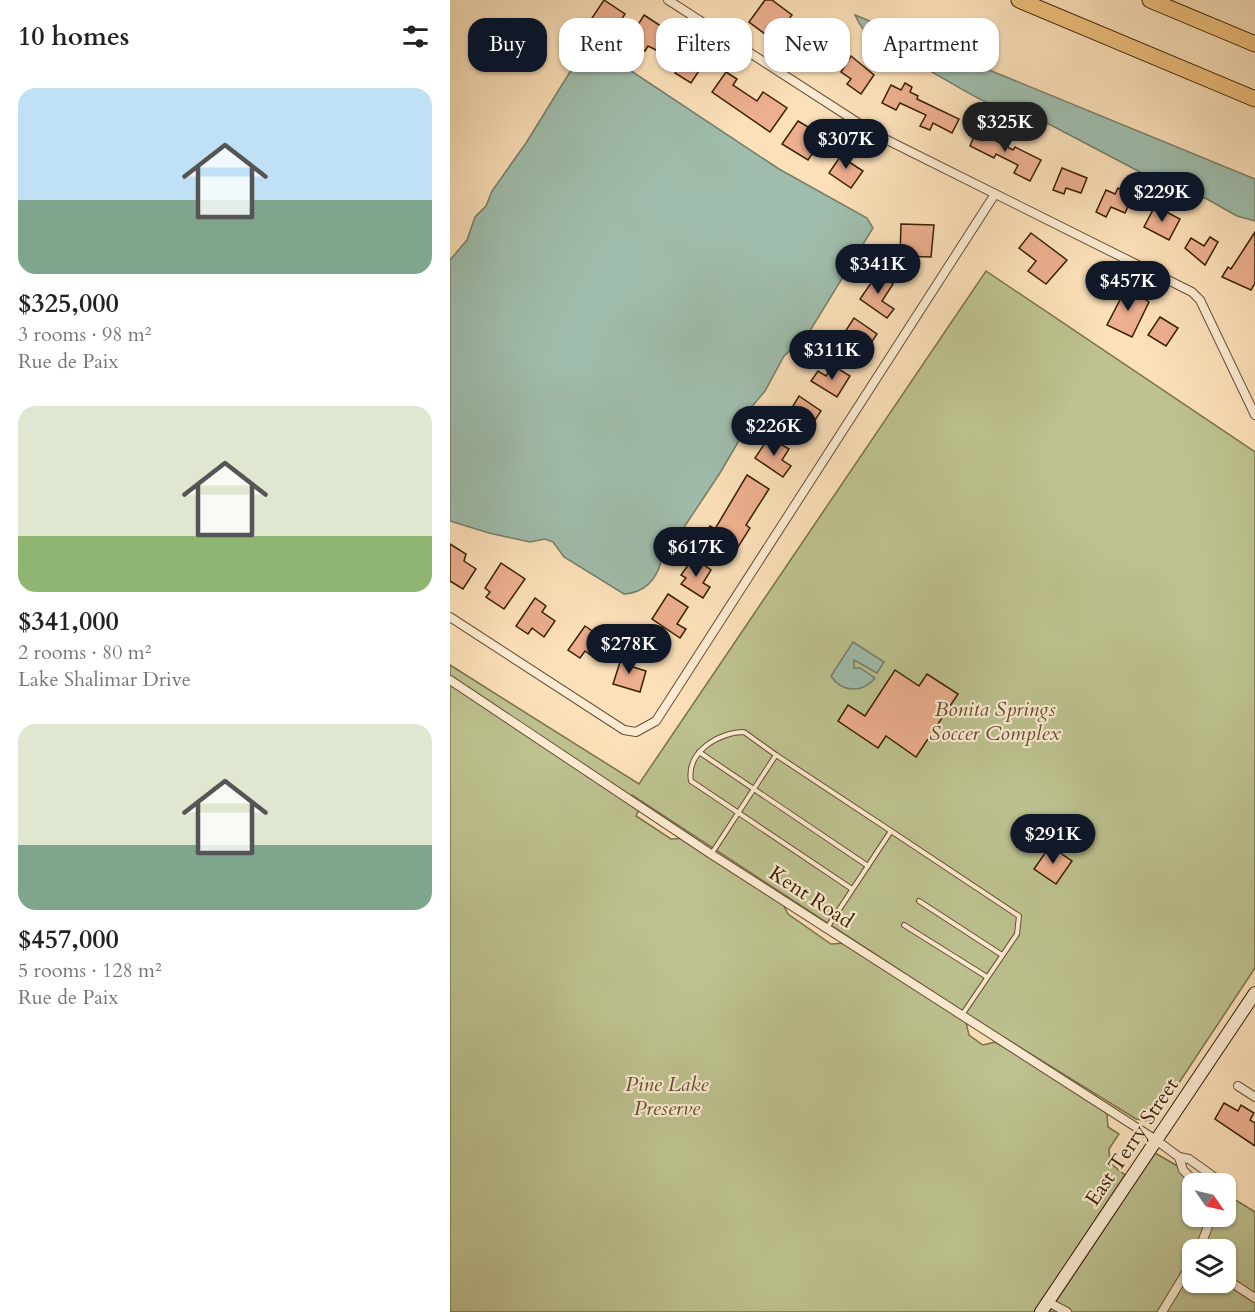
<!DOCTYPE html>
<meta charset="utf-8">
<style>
:root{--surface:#fff;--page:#f2f2f2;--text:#222;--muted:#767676;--accent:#111827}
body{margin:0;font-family:Cardo,serif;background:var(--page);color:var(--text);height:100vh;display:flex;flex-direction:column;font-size:22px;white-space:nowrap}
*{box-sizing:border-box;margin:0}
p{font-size:20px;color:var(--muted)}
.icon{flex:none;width:33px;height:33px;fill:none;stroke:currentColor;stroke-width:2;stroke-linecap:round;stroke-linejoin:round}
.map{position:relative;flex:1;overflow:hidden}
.panel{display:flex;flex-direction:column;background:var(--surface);width:450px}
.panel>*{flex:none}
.top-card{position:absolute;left:18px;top:18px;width:570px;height:54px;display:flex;gap:12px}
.needle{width:39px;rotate:124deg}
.controls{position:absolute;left:732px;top:1173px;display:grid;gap:12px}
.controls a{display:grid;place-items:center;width:54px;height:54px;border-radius:12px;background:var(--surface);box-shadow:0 2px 4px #0004;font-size:30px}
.price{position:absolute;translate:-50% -51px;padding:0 14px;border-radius:21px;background:var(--accent);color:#fff;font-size:20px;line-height:39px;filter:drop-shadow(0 2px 3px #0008)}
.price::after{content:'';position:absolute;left:50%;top:36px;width:18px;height:14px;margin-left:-9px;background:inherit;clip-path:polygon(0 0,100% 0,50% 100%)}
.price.on{background:#222;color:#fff}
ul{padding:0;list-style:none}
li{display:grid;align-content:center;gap:12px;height:318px;padding:0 18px}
li span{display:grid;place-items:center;height:186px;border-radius:18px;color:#555}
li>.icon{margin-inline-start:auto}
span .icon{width:108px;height:108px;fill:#fffc;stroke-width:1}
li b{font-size:26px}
h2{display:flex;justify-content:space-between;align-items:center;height:72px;padding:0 18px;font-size:26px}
.tag{padding:0 21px;border-radius:18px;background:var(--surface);box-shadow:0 2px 4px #0004;font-size:21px;line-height:54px}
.tag.on{background:var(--accent);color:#fff}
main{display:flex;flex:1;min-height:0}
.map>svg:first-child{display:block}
.green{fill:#bdc290;stroke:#7b704a;stroke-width:1.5;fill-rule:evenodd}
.water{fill:#9fbdac;stroke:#767e69;stroke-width:1.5}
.building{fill:#edaf8f;stroke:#391f04;stroke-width:1.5}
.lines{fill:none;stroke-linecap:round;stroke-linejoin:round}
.lane-casing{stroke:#6a4f31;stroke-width:6}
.street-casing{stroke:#6a4f31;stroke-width:10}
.secondary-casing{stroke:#391f04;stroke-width:14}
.highway-casing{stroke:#391f04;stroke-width:17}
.lane{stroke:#fcebd2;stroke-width:4}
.street{stroke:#fcebd2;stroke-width:8}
.secondary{stroke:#fcebd2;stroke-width:12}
.highway{stroke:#eec07c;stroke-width:15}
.labels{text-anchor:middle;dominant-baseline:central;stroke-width:4.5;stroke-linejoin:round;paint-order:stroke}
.park-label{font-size:21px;font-style:italic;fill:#61502e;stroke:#fcebd2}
.street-label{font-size:21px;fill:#391f04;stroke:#fcebd2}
</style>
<main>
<section class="panel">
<h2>10 homes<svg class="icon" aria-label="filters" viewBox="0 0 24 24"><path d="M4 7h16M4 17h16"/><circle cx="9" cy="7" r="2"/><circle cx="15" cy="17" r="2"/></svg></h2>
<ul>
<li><span style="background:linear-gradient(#bfe0f5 60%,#7fa58c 0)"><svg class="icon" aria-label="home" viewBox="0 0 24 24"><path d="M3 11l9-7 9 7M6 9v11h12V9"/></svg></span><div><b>$325,000</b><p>3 rooms · 98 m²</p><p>Rue de Paix</p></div></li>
<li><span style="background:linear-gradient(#dfe7d0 70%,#8fb573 0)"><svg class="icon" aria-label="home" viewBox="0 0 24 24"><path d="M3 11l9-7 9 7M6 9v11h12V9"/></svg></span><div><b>$341,000</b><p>2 rooms · 80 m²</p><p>Lake Shalimar Drive</p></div></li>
<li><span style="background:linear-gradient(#dfe7d0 65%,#7fa58c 0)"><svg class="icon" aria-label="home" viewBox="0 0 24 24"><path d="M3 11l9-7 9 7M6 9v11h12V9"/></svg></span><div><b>$457,000</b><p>5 rooms · 128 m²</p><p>Rue de Paix</p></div></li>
</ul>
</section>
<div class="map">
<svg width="805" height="1312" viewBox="0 0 805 1312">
<rect width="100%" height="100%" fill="#fbe0b9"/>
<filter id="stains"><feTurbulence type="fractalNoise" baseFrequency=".00333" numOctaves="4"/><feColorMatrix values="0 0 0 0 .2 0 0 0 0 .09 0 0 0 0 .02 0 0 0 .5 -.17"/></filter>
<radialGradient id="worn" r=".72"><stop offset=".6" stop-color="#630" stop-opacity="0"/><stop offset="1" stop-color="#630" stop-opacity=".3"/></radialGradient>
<g class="green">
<polygon points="536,271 805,452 805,968 703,1122 686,1119 529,1022 182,795 180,798 191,806 186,816 221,839 240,838 329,896 338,914 381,944 396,943 515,1018 519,1035 533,1045 545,1042 631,1091 657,1114 658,1127 669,1134 659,1149 660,1163 675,1175 584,1312 0,1312 0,665 189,784"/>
<path d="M705 1153 757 1183 742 1184V1216H776V1194L805 1212V1312H599ZM742 1250H776V1282H742Z"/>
</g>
<g class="water">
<path d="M405 15 805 179V221L787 216 757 199 690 172 578 113C533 110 503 80 464 63 450 58 444 59 431 48 419 38 411 29 405 15Z"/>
<path d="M142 45 329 169 417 218 423 228 358 334 334 356 315 391 295 415 294 432 270 473 211 562C206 580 194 593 174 594L114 557 103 542 95 539 80 542 39 533 0 521V260L17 240 25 217 36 206 42 191 76 143 136 46Z"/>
<path d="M403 642 434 662 427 673 404 660V668H410L425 678C413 693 392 693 381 676Z"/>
</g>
<g class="building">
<polygon points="154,0 175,14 163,32 142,18"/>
<polygon points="315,0 322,0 342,15 323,40 299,22"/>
<polygon points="194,15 258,57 241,83 225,73 230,65 208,51 198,46 195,51 178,41"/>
<polygon points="363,23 386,40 372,58 360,49 353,59 342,51"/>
<polygon points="401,56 424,75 411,94 397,84 401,79 391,72"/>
<polygon points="276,72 287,79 283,85 307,101 313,92 337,108 320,132 262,92"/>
<polygon points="455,83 462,87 460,92 468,96 467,99 509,119 502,133 483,123 480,130 470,126 476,115 450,103 446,110 432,103 441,85 451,90"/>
<polygon points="348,121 363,130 366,125 377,132 358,160 332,144"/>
<polygon points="529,125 545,133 542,139 563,150 565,147 591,160 580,181 564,173 568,165 546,154 544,158 520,146"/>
<polygon points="394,151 403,157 399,162 413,171 401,188 379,173"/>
<polygon points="612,168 637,178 631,193 616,188 614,194 603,190"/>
<polygon points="668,188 683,195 675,213 661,207 656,217 646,212 656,190 665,194"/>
<polygon points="705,206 730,219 719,240 694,227"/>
<polygon points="451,224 484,225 481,257 450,256"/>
<polygon points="805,232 805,283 801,290 772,277 778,267 781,269"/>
<polygon points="581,233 617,260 596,284 578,271 586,261 569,248"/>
<polygon points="760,237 768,242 755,265 735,248 741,238 754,246"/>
<polygon points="428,273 443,284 432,301 444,309 437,318 410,299"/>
<polygon points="674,284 699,302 682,337 657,325 672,296 669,294"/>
<polygon points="710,317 728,328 716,346 698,335"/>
<polygon points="404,318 427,334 412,357 389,341"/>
<polygon points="382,365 400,376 387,397 361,381 368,371 376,376"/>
<polygon points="349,396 371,411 355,435 340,424 349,410 343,406"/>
<polygon points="319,437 339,449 332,460 341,466 333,477 305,458"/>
<polygon points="297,475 319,489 296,525 300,528 283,555 254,536 260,526 265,529"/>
<polygon points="0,544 16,554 14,561 26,569 13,589 0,581"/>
<polygon points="247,560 261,570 253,583 260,587 253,598 231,584 236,578 231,575 239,564 243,566"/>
<polygon points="51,563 75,579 54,609 36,597 40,592 35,588"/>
<polygon points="218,594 238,607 227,624 236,629 230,638 202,619"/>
<polygon points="85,598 96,606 92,612 105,621 94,637 82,628 78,634 66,626"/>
<polygon points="135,626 161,644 149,661 135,651 130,658 118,650"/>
<polygon points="172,656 185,660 183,667 196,671 190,692 163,684"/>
<polygon points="445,670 469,686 477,674 508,694 466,757 436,736 428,748 388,721 398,705 415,716"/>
<polygon points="600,846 622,861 606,884 584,869"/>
<polygon points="774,1103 788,1111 791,1105 804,1113 800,1120 805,1123 805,1146 765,1119"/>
</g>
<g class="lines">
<defs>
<g id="lane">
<polyline points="249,752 418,866"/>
<path d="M326 755 294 732C269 732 236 752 241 781L402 889"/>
<polyline points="441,831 569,916 567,934 512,1015"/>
<polyline points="262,853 326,755 441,831 377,928"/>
<polyline points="469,901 552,955"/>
<polyline points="454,925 537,977"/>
</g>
<g id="street">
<polyline points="218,0 427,135 742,292 750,300 805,415"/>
<polyline points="0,617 174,730 186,732 206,721 545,194"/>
<polyline points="0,680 261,854 706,1140 729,1157 733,1170 747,1184"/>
<polyline points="788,1086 805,1097"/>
<polyline points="729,1157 739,1159 774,1184"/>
<polyline points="749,1250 762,1216"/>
<polyline points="776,1279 805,1298"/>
<polyline points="598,1302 617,1312"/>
<polyline points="712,1312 742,1263"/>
</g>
<polyline id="secondary" points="591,1312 805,993"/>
<g id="highway">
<polyline points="569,0 805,99"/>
<polyline points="700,0 805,44"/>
</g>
</defs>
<use href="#lane" class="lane-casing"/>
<use href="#street" class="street-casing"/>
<use href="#secondary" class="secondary-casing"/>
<use href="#highway" class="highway-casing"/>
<use href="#lane" class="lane"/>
<use href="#street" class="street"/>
<use href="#secondary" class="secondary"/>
<use href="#highway" class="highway"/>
</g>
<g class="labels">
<g class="park-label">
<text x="545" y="709">Bonita Springs<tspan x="545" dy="24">Soccer Complex</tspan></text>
<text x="217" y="1084">Pine Lake<tspan x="217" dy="24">Preserve</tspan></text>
</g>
<g class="street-label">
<text transform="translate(361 897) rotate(33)">Kent Road</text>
<text transform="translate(682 1142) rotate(-56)">East Terry Street</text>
</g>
</g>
<rect width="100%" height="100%" filter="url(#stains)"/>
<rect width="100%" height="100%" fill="url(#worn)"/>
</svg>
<div class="controls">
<a><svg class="needle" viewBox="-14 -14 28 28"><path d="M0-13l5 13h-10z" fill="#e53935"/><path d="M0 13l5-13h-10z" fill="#767676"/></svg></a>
<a><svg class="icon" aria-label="layers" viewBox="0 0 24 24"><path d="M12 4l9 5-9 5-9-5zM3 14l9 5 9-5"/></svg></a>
</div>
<b class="price on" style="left:555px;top:153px">$325K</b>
<b class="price" style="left:396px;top:170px">$307K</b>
<b class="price" style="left:712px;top:223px">$229K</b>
<b class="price" style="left:428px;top:295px">$341K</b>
<b class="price" style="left:678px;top:312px">$457K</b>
<b class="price" style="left:382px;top:381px">$311K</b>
<b class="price" style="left:324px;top:457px">$226K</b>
<b class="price" style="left:246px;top:578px">$617K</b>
<b class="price" style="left:179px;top:675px">$278K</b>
<b class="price" style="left:603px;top:865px">$291K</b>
<div class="top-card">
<a class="tag on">Buy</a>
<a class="tag">Rent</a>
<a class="tag">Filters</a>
<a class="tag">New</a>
<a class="tag">Apartment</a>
</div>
</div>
</main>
